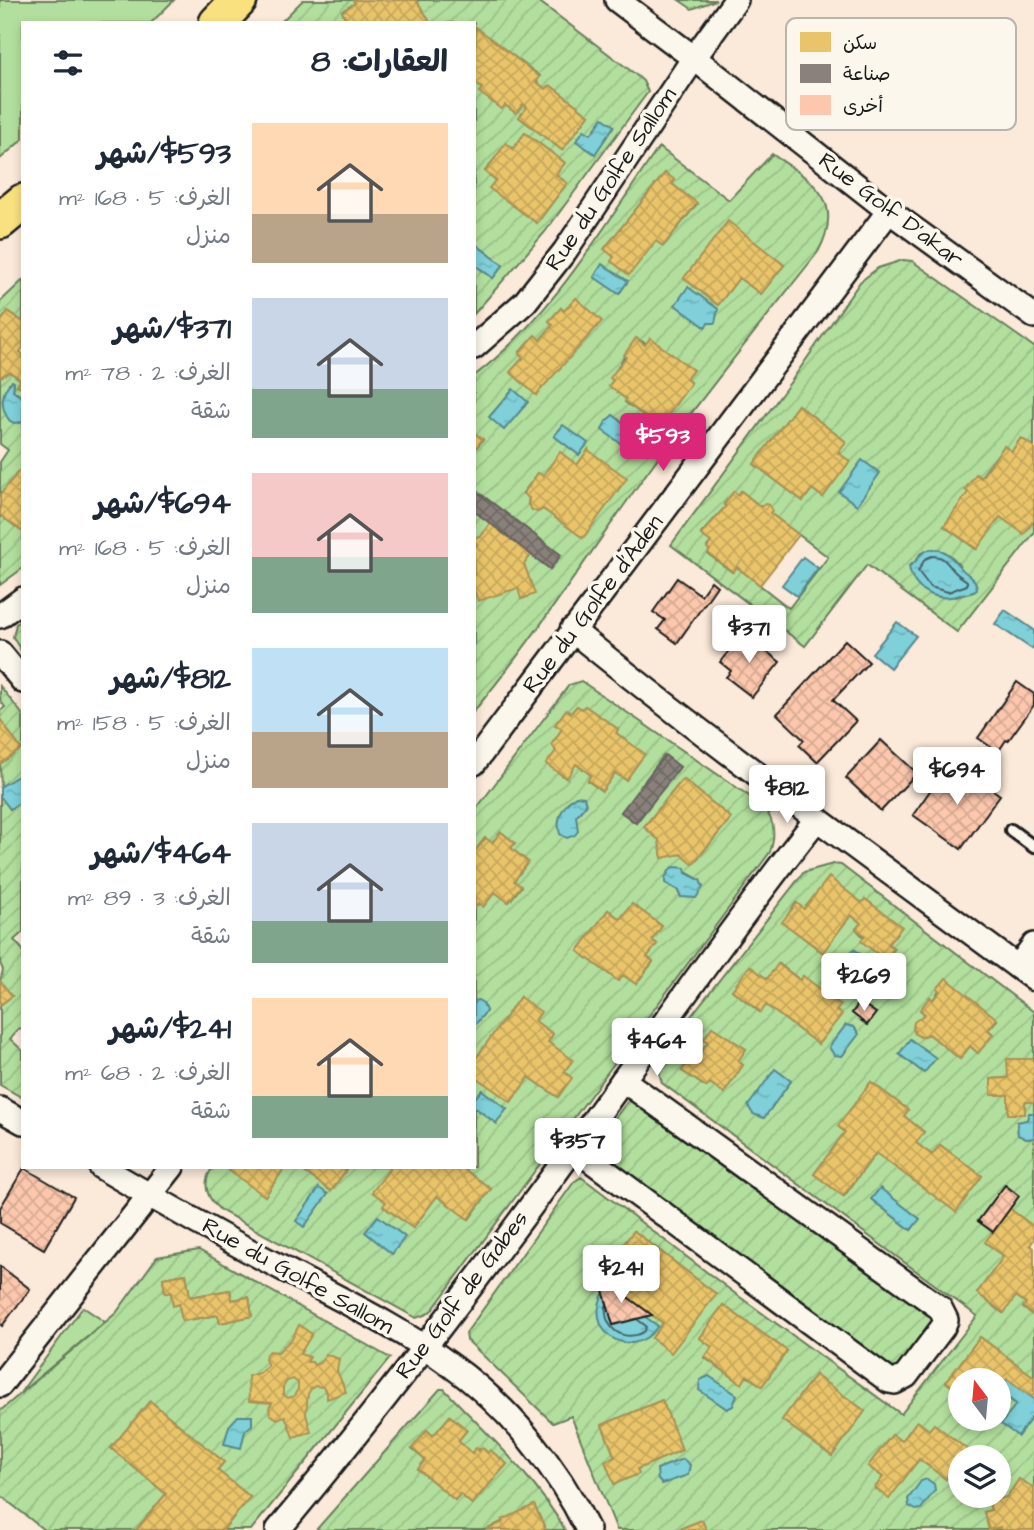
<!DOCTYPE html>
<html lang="ar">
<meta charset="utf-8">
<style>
:root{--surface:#fff;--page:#f6f6f7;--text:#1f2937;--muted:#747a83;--accent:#db2777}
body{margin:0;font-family:"Architects Daughter","Playpen Sans Arabic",sans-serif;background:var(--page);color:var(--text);direction:rtl;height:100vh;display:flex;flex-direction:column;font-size:26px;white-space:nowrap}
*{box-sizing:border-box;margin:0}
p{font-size:23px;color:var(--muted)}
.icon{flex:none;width:38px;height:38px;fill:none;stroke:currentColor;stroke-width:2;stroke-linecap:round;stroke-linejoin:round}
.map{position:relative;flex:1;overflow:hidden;direction:ltr}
.drawer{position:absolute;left:21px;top:21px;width:455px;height:1148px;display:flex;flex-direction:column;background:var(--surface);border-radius:0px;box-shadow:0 4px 10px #0003;direction:rtl}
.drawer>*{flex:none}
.needle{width:46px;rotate:344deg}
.fabs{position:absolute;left:948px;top:1368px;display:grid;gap:14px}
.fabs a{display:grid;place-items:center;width:63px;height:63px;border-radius:50%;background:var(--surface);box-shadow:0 4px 10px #0003;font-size:35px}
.price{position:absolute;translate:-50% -60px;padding:0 16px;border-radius:7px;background:#fff;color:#222;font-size:23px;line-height:46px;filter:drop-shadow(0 2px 4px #0008)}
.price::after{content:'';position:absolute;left:50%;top:42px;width:21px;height:16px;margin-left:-10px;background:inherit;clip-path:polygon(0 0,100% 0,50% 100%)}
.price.on{background:var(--accent);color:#fff}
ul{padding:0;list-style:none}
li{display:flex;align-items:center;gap:21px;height:175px;padding:0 28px}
li span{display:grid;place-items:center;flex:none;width:196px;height:140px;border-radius:0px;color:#555}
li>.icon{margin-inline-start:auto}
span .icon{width:84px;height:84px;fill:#fffc;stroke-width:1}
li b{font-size:30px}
h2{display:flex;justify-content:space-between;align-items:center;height:84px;padding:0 28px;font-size:30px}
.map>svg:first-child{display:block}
.green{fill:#b2df9d;stroke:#677e5c;stroke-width:2}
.garden{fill:url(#garden-furrows);stroke:#677e5c;stroke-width:2;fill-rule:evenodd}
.water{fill:url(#water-ripples);stroke:#57888d;stroke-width:2}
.homes{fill:url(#homes-cross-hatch);stroke:#ac9253;stroke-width:2;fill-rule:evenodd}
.industry{fill:url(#industry-cross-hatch);stroke:#69635f;stroke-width:2}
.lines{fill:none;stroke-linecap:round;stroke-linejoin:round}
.shore{stroke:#446468;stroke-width:2}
.building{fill:url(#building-cross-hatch);stroke:#1c1c1c;stroke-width:2}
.service-casing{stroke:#1c1c1c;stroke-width:16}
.minor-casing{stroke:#1c1c1c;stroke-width:28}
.primary-casing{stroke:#1c1c1c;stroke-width:40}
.service{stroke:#fbf7ec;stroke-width:10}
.minor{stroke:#fbf7ec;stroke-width:23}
.primary{stroke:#fae180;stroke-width:35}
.labels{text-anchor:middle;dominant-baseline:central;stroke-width:7;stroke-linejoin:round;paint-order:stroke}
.street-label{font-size:23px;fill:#1c1c1c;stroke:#fbf7ec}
.key{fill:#fbf7ec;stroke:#b8b5ae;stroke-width:2}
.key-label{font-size:19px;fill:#1c1c1c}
</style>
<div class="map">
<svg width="1034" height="1530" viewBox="0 0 1034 1530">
<defs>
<pattern id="garden-furrows" width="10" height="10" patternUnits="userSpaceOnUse" patternTransform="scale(1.75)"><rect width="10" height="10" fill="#b2df9d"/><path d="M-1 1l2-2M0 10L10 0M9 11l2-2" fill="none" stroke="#98bf87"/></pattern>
<pattern id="water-ripples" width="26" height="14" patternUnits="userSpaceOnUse" patternTransform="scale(1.75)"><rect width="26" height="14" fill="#7fd0d9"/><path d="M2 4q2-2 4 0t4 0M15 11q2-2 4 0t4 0" fill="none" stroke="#6db2ba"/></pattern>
<pattern id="homes-cross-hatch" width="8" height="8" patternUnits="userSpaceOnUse" patternTransform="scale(1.75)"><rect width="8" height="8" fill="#e9c46a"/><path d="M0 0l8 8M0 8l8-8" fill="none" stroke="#c7a85b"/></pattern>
<pattern id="industry-cross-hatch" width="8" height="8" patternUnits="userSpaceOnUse" patternTransform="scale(1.75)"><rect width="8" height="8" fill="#8a817c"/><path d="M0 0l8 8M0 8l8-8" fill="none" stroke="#706965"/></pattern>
<pattern id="building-cross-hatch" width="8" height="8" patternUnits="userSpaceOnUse" patternTransform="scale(1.75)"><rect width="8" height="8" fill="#fcc7ac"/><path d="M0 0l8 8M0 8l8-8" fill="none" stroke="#d7aa93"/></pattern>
</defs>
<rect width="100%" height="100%" fill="#fbe9d9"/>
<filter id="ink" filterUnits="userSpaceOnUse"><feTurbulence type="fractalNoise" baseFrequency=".0143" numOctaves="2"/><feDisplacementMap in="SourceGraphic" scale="14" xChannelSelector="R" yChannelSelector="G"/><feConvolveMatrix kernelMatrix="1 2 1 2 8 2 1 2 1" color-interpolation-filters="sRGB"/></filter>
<g filter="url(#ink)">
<g class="green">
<polygon points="0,0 174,0 151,23 23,23 23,139 0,159"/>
<polygon points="679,0 716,0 692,9"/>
<polygon points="83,1307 105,1322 20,1393"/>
</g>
<g class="garden">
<polygon points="303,0 353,0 355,3 342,11 345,17 340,21 341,23 280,23"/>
<path d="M416 0H537L635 74 643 81 648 92 545 232 474 314V264L493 278 503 265 474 243V82L482 88 480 92 501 109 505 105 516 113 523 104 527 107 519 117 562 150 589 115 550 85 546 89 536 82 540 76 476 28 474 29V23H426L428 19ZM525 133 564 162 556 175 567 183 537 223 490 188 496 180 485 171 506 144 513 149Z"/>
<path d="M659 147 729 200 772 154C810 180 847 198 818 252 761 324 703 395 649 470 591 551 537 635 474 711V589L518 588 522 599 534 594 524 564 531 555 550 569 561 555 474 489V450L483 440 474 433V376C553 316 604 226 659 147ZM665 173 674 180 672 184 697 204 663 246 656 241 612 261 614 257 605 248ZM728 222 784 265 761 294 739 278 718 305 684 278ZM561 308 564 311 536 395 511 372 523 358 519 353 534 336 540 340 553 325 549 321ZM636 338 693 370 686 379 691 383 659 426 625 402 626 399 609 386 613 380 611 378ZM613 415 641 436 630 449 603 429ZM588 450 583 537 543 509 538 512 532 510 528 504 529 498 523 493 538 473 543 476 560 453 577 465Z"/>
<path d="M903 260 912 261 1034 347V447L1021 438 1012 451 1004 446 944 526 976 549 1000 517 1034 520V533L957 632 867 565 805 646 671 545 792 380 860 282 878 268ZM798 405 846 442 838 453 849 461 823 497 812 489 803 501 754 464ZM741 491 761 507 764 504 769 505 772 510 770 513 828 557 789 608 737 567 732 572 708 554 710 550 707 547 711 542 701 534 726 506 724 504 734 492 738 495ZM931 549C955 548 964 574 974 592L956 597 910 565 916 561 920 554Z"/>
<polygon points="23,280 23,322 8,311 0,323 0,302"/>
<polygon points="10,372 21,380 17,385 23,388 23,398 13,390 14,383 9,383 19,423 23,422 23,466 0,495 0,462 8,450 0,444 0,377"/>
<polygon points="474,511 490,523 482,535 475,538 477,545 474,546"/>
<polygon points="0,515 23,532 23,568 0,585"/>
<polygon points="23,620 23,654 13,637 16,624"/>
<path d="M581 681 758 802C774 816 777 832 770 852L433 1309 427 1314 416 1318 220 1210C206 1197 201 1183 213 1167H230L265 1196 285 1167H298L331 1191 348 1167H391L373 1192 386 1202 384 1207 413 1228 437 1196 469 1219 491 1189 461 1167H474V1107L496 1123 482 1090 474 1099V1076L529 1077 558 1097 571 1078 564 1072 572 1060 548 1042 553 1034 535 1021 520 997 474 1061V1026L486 1011 474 1001V908L479 903 483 907 495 892 509 902 521 887 514 881 528 862 511 848 515 843 501 832 492 843 485 838 474 852V812L569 685ZM577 706 582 709 585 706 618 729 616 733 644 754 626 780 615 773 602 791 588 781 591 775 576 764 566 778 547 764 556 751 552 744 562 729 556 724 566 710 571 713ZM664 755 680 767 636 823 621 812ZM683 779 731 818 693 864 681 854 662 857 659 840 644 827ZM576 796 586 805 576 816 577 827 567 803ZM686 872 700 880 681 897 678 892ZM632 904 662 926 652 940 657 944 647 957 653 962 636 984 623 975 618 981 578 951 608 910 620 919Z"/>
<polygon points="0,686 23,715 23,773 1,788 0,764 21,749 0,719 0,711 5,707 0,700"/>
<polygon points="0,795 10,809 23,800 23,932 14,940 23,950 23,1031 19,1028 10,1039 23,1051 23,1098 0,1085 0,1005 12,996 0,981 3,970 0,963"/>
<path d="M833 864 841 865 1034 1012V1059H1008V1078L991 1079V1095H1008V1114H1025V1102H1034V1113L1029 1114 1027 1120 1017 1122V1131L1026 1139 1034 1138V1227L1010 1209 1019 1196 1005 1185 978 1221 993 1232 986 1243 1004 1256 977 1293 1003 1313 1016 1296 1026 1303 1023 1308 1034 1316V1377L980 1337 946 1382 961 1393V1419H999V1410L1008 1398 1016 1404 1018 1436 1034 1414V1488L1019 1479 1007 1497 989 1502 991 1510 984 1512 989 1529 1000 1527 1001 1530H706L702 1520 677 1530H617L571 1416 553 1423 467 1340 466 1333 574 1182 581 1177 588 1182 733 1292 901 1414 977 1316 662 1083C657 1070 660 1060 666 1048L804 872ZM829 878 862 903 865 899 901 927 888 944 894 949 885 959 856 929 861 923 851 915 822 952 783 922 796 903 804 909ZM779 964 800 980 803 976 841 1015 818 1044 766 1005 760 1012 732 990 750 967 767 979ZM946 979 997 1020 988 1030 993 1034 978 1053 970 1046 960 1059 929 1034 921 1037C906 1029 916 1021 925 1014L920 1010 930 997 933 1000ZM860 1002 875 1013 868 1024 852 1013ZM846 1025 855 1028 858 1034 842 1056 834 1054 832 1048ZM712 1027 746 1049 738 1061 743 1065 724 1093 710 1083 706 1087 682 1071 694 1053 699 1055 708 1042 704 1039ZM791 1081 764 1117 752 1109ZM871 1082 908 1110 904 1116 924 1132 916 1143 932 1155 940 1145 982 1176 956 1211 876 1153 844 1196 814 1174 845 1132 838 1126ZM871 1199 919 1219 911 1230ZM634 1231 716 1294 671 1352 652 1338 663 1323 599 1276ZM723 1305 787 1351 762 1386 747 1376 741 1383 705 1358 712 1347 700 1338ZM815 1375 865 1411 832 1456 782 1420ZM662 1400 682 1450 637 1469 638 1474 615 1484 605 1461 615 1457 602 1425ZM917 1421 929 1430 968 1450 962 1458H999V1496H961V1460L946 1479 919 1459 889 1498 875 1488 883 1477 868 1466 892 1435 902 1441Z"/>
<polygon points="637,1100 932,1318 933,1324 900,1370 891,1372 597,1152 594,1145 628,1101"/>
<path d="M199 1250 390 1358 251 1530H223L250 1497 217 1470 224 1462 150 1401 111 1448 166 1494 136 1530H44L0 1495V1411L116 1313 157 1257ZM186 1274 190 1297 230 1290 232 1300 249 1297 252 1316 220 1323 218 1315 182 1321 179 1304 173 1305 171 1292 165 1293 163 1278Z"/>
<path d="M440 1389H444C487 1434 534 1476 565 1530H546L534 1505 486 1530H316ZM450 1416 467 1430 458 1441 472 1453 482 1448 488 1453 491 1451 507 1464 472 1504 460 1494 455 1500 418 1469 425 1460 412 1449 427 1430 433 1436Z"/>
</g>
<g class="water">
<polygon points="603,118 614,126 595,154 576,141 584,130 591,134"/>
<polygon points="474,243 503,265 493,278 474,264"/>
<polygon points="602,264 628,281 619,294 594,277"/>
<polygon points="688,287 718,309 715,323 708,323 705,327 675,305"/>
<path d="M12 381 14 382 13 391 23 398V422L14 423 10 421C0 409 0 392 12 381Z"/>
<polygon points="513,389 528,402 504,430 489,417"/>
<polygon points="613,415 641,436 638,446 633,446 630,450 602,430 606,421"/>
<polygon points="563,425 588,443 579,455 554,436"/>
<polygon points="862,460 880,473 857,505 839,492"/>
<path d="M931 549C947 549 950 557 960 567 967 576 977 577 977 590 971 594 967 593 961 595 938 602 913 593 909 566 919 562 917 553 931 549Z"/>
<polygon points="803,557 818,568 797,596 782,585"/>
<polygon points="1005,610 1034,630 1034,645 1032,649 995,624"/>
<polygon points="897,622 916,636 890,668 872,653"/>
<polygon points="23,773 23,800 10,809 0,796 0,787"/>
<path d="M576 796 584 797 586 805 576 816 578 831 575 835 567 838 560 834C555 819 563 805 576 796Z"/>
<polygon points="675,867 685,868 686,873 700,880 703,887 696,898 681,897 679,891 665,883 665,878 671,868"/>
<polygon points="854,949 872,963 853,988 835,975"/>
<polygon points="478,1000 483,1003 486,1011 474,1026 474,1001"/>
<polygon points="846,1025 854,1027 859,1034 842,1056 834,1055 829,1047"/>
<polygon points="910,1039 936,1058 924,1073 899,1054"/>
<polygon points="775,1069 791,1081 764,1118 753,1114 748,1106"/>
<polygon points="482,1090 507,1109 496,1123 474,1107 474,1099"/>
<polygon points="1029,1113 1034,1113 1034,1138 1026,1139 1018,1135 1017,1122 1027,1120"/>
<polygon points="319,1188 328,1194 304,1227 296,1221"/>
<polygon points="880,1188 920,1219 911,1230 871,1199"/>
<polygon points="378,1216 405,1237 392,1254 365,1232"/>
<path d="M606 1289 658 1326C631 1365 579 1330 606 1289Z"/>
<polygon points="709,1376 737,1395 733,1406 727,1409 699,1390 700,1380"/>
<polygon points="1007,1379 1034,1399 1034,1414 1018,1436 1001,1424 1016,1404 999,1391"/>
<polygon points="238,1416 252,1416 252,1425 245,1431 241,1448 224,1444 229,1426"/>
<polygon points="683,1459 690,1465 688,1475 662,1484 658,1480 657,1469"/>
<polygon points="927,1479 934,1484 935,1490 921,1509 916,1510 909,1506 908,1499 921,1481"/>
</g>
<g class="homes">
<polygon points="353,0 416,0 429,20 426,23 341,23 340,21 345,17 342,12 355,3"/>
<polygon points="476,27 540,77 536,82 546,89 550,85 589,115 562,150 519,117 527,107 523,104 516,113 505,105 502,109 479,92 482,88 474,82"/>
<polygon points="525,133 565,163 556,175 567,183 537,223 489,188 496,180 485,172 506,143 513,149"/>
<polygon points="665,173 675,180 672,184 697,203 663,246 656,241 629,275 611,261 614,257 604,249"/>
<polygon points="728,221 784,265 761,294 739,278 718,305 684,278"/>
<polygon points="576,298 602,321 536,395 510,372 523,358 519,354 535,335 540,340 553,325 549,321 561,308 564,311"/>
<polygon points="8,311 23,322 23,348 20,352 23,354 23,388 17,385 21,380 10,372 0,377 0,323"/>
<polygon points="636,338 645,345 650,338 693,370 686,379 691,383 659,427 625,401 626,399 609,386 613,380 610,378 626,357 624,355"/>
<polygon points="798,405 846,442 838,453 850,461 823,497 812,489 803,501 754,464"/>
<polygon points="474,433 483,439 474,450"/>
<polygon points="1021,438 1034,447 1034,520 1024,534 1000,517 977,549 944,526 968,492 965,490 976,474 981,478 1004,446 1012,451"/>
<polygon points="588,450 627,478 583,538 543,509 538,512 532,510 528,503 529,498 523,494 538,473 543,476 560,452 577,465"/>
<polygon points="23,466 23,532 0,515 0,495"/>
<polygon points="734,491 738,495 741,491 761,507 764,504 769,505 772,510 770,513 799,535 760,585 737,567 733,572 708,553 710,550 707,548 711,542 701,535 726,506 724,505"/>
<polygon points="490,523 531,555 524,564 535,594 521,599 518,588 478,601 474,589 474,546 477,545 474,538 482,535"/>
<polygon points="577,706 582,709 585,706 618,729 616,733 645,754 626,780 615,773 602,791 588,780 591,775 576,764 567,778 546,764 556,751 552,744 562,729 555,725 566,710 571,713"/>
<polygon points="0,719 21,749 0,764"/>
<polygon points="683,779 731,818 693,864 681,854 662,858 659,840 644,827"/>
<polygon points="501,832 515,843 511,848 528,862 514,881 521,886 508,902 495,892 483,907 479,903 475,908 474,852 486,838 492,843"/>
<polygon points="829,877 862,903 865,899 902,927 888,944 894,948 885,960 861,941 865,936 856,929 861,923 851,915 823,952 782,922 797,903 804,909"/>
<polygon points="632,904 662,926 652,940 657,944 647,957 653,961 636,984 623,975 618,981 578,951 608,910 620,919"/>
<polygon points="778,964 800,980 803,976 841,1005 836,1011 842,1014 818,1044 766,1005 761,1012 732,990 750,966 767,979"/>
<polygon points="946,978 997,1019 988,1030 993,1034 978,1053 970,1046 960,1059 929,1034 921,1037 915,1034 913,1028 914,1022 925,1014 920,1010 930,997 933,1000 940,991 937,989"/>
<polygon points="0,981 12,996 0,1005"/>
<polygon points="520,997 541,1012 535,1021 553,1034 548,1042 573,1060 564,1072 572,1078 558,1097 529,1077 511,1102 474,1076 474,1061"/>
<polygon points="712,1027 746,1049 738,1061 743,1065 724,1093 710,1083 707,1087 682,1071 694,1052 699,1055 708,1042 704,1039"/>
<polygon points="1007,1059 1034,1059 1034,1102 1025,1102 1025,1114 1008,1114 1008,1095 991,1095 991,1079 1008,1078"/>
<polygon points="871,1082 908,1110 904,1116 924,1132 916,1143 932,1155 940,1145 982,1176 956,1212 876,1153 843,1196 814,1174 845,1132 838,1126"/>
<polygon points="230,1167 285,1167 265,1196 228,1170"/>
<polygon points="298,1167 348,1167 331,1191"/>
<polygon points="391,1167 461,1167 491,1189 468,1219 437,1196 413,1228 383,1206 386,1202 372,1192"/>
<polygon points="1010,1209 1034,1227 1034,1240 1030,1245 1034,1248 1034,1316 1023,1307 1026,1303 1016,1296 1004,1313 977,1293 1004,1256 985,1242"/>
<polygon points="634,1231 716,1294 671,1353 652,1338 663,1323 599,1276"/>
<polygon points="186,1274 190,1297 230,1290 232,1300 249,1297 252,1316 220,1323 218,1315 182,1321 179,1304 173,1306 171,1292 165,1293 163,1278"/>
<polygon points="723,1305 787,1351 762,1386 747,1375 742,1384 705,1357 712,1347 700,1338"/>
<path d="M299 1325 312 1334 300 1354 310 1357 307 1362H312L314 1365 320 1363 326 1354 339 1359 337 1371 346 1392 327 1399V1393L323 1387 315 1386 311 1389 308 1394 306 1414 311 1432 293 1437 285 1416 277 1419 270 1414 269 1408 272 1403 249 1401 248 1376 259 1373 268 1366 265 1359 266 1354 270 1351 278 1352 292 1339ZM293 1379 298 1383V1389L294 1396 288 1398 283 1394V1387L287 1381Z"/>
<polygon points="980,1337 1034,1377 1034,1394 1032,1397 1007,1379 999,1390 999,1381 961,1381 961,1393 946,1382"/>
<polygon points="815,1375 865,1411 832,1456 782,1420"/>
<polygon points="999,1391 1008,1398 999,1410"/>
<polygon points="662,1400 682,1450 637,1469 639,1474 614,1484 605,1461 615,1457 602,1425"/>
<polygon points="150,1401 224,1462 217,1470 250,1497 223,1530 136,1530 166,1494 111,1448"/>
<polygon points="450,1416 467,1430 458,1441 472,1453 476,1448 479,1451 482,1447 488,1453 490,1450 507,1464 472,1504 460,1494 455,1500 418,1469 425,1460 412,1448 427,1430 433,1436"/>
<polygon points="917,1421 929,1430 934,1424 968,1450 946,1479 919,1459 889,1499 875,1488 883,1477 868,1466 892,1435 902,1441"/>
<polygon points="1019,1479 1034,1488 1034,1530 1001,1530 1000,1527 989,1530 984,1512 991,1510 989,1502 1007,1497"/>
<polygon points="534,1505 546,1530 486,1530 503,1522 502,1520"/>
<polygon points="702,1520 706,1530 677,1530"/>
</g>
<g class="industry">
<polygon points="474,489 561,555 550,569 474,511"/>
<polygon points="665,755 680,767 636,823 621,812"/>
</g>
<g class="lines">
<g class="shore">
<path d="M932 556C946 556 947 565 956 573 959 576 963 578 967 581V585L948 592 930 587 918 571 925 559Z"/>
<path d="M606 1306C603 1329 625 1344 645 1331L646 1326 638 1320"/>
</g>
</g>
<g class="building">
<polygon points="677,578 701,595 711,581 717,586 677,643 658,629 665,620 653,612"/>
<polygon points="743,633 780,662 752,697 726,677 731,671 720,662"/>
<polygon points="845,640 869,662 833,700 856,721 817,762 799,745 804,740 777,714"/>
<polygon points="1017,682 1034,694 1034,705 1008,741 1006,740 998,752 978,738"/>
<polygon points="881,740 917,773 881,811 846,778"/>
<polygon points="960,767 1000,795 961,849 913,815 941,775 950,781"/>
<polygon points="860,1002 876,1013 867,1025 852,1013"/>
<polygon points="24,1168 74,1197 44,1249 0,1223 0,1208"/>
<polygon points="1005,1185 1019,1196 993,1232 978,1221"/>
<polygon points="0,1266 30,1289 2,1326 0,1324"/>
<polygon points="599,1276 652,1315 613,1325"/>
</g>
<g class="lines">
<defs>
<polyline id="service" points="1011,830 1034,847"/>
<g id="minor">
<polyline points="617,0 694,58 889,211 1034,316"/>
<polyline points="474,347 525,302 565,251 694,58 736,0"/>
<polyline points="0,616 23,599"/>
<path d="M572 630C722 752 879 864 1034 979"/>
<polyline points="0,653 23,681"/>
<polyline points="474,763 889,211"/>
<polyline points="1018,967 1034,945"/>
<polyline points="0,1109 23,1122"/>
<polyline points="573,1147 889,1381 895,1382 906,1376 943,1327 946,1320 940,1308 623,1080"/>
<path d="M101 1167C159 1201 218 1235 278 1266 335 1297 396 1325 449 1364 507 1405 557 1466 588 1530"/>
<polyline points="0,1385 172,1167"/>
<path d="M278 1530C399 1385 513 1233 623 1080 687 992 749 904 816 820"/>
</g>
<g id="primary">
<polyline points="217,23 239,0"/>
<polyline points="0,221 23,202"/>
</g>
</defs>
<use href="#service" class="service-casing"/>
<use href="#minor" class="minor-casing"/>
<use href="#primary" class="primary-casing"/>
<use href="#service" class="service"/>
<use href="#minor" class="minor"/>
<use href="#primary" class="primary"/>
</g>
</g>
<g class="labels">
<g class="street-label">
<text transform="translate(611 179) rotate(-56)">Rue du Golfe Sallom</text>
<text transform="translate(891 210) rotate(37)">Rue Golf D'akar</text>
<text transform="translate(593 604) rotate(-53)">Rue du Golfe d'Aden</text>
<text transform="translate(298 1276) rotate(29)">Rue du Golfe Sallom</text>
<text transform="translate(462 1295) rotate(-53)">Rue Golf de Gabes</text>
</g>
</g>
<rect x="786" y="18" width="230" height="112" rx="10" class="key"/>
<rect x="800" y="32" width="31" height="20" fill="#e9c46a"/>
<rect x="800" y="64" width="31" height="19" fill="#8a817c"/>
<rect x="800" y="95" width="31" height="20" fill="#fcc7ac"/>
<g class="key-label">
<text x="843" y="49">سكن</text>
<text x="843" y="80">صناعة</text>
<text x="843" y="112">أخرى</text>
</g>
</svg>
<div class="fabs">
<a><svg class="needle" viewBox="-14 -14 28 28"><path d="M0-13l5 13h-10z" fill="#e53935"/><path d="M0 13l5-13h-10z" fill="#747a83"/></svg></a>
<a><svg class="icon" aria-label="layers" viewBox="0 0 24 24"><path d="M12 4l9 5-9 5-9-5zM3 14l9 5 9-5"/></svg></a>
</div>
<b class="price on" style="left:663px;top:473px">$593</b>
<b class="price" style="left:749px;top:665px">$371</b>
<b class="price" style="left:957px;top:807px">$694</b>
<b class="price" style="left:787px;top:825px">$812</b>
<b class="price" style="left:864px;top:1013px">$269</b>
<b class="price" style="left:657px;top:1078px">$464</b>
<b class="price" style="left:578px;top:1178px">$357</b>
<b class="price" style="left:621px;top:1305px">$241</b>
<section class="drawer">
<h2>العقارات: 8<svg class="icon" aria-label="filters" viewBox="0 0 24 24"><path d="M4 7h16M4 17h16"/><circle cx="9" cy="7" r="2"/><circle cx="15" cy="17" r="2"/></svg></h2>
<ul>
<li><span style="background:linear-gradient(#ffd9b3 65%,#b9a48a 0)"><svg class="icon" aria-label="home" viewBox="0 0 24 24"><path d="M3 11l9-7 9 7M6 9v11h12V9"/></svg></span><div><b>$593/شهر</b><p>الغرف: 5 · 168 m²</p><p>منزل</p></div></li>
<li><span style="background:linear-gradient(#c9d6e8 65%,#7fa58c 0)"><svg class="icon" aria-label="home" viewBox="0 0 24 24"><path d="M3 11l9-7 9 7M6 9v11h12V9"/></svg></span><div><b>$371/شهر</b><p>الغرف: 2 · 78 m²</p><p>شقة</p></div></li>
<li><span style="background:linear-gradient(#f6c9c9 60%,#7fa58c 0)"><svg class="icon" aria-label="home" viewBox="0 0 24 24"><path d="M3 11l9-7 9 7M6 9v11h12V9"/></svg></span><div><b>$694/شهر</b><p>الغرف: 5 · 168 m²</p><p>منزل</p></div></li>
<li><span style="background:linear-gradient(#bfe0f5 60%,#b9a48a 0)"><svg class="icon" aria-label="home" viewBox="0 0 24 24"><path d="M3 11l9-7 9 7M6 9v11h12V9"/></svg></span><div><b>$812/شهر</b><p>الغرف: 5 · 158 m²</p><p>منزل</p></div></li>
<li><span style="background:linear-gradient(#c9d6e8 70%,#7fa58c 0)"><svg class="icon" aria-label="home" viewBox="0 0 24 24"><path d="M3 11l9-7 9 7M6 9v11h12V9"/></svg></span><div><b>$464/شهر</b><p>الغرف: 3 · 89 m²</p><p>شقة</p></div></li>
<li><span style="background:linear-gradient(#ffd9b3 70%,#7fa58c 0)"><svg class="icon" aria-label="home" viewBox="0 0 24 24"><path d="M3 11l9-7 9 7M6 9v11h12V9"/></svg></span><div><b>$241/شهر</b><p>الغرف: 2 · 68 m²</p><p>شقة</p></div></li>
</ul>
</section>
</div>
